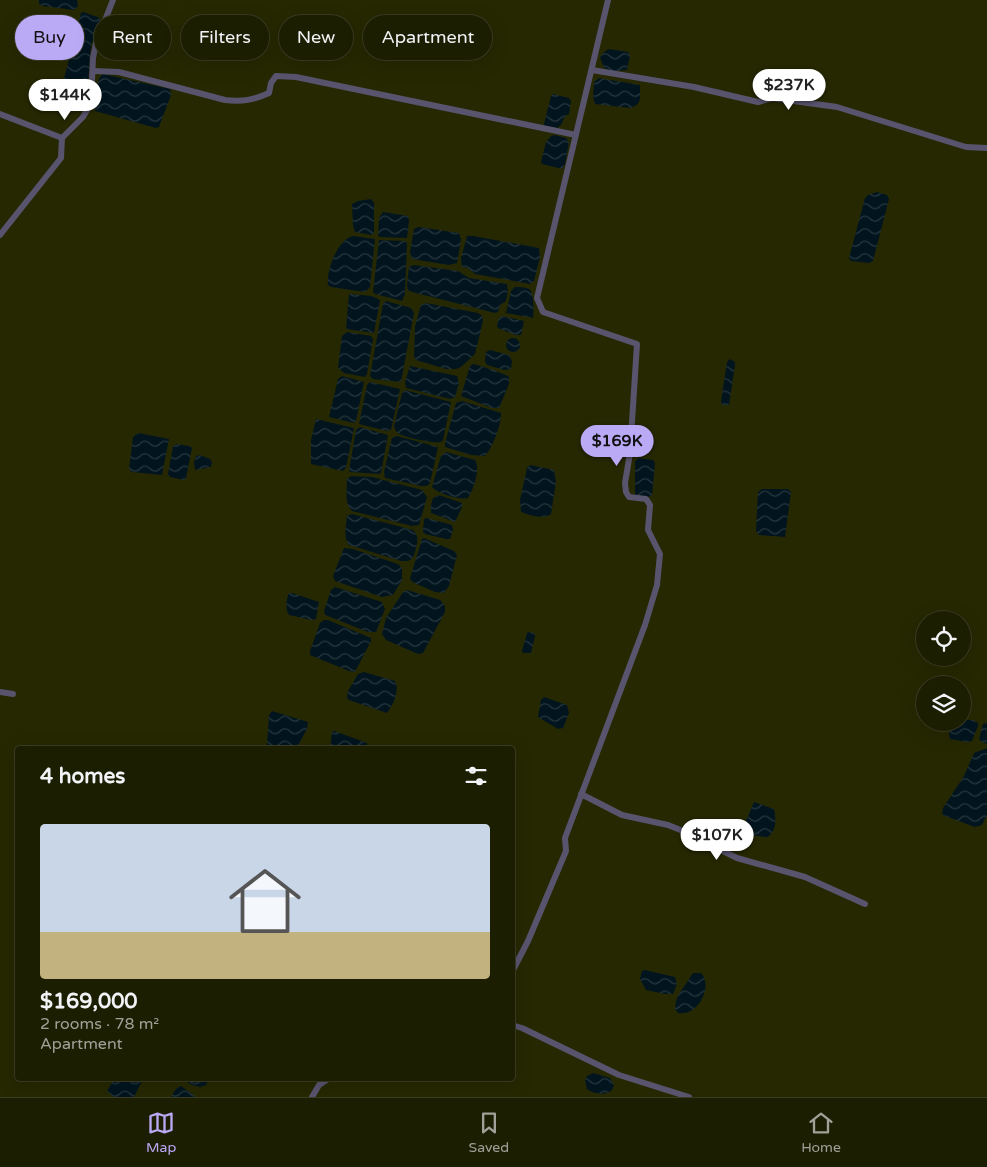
<!DOCTYPE html>
<meta charset="utf-8">
<style>
:root{--surface:#1c1e02;--page:#292b11;--text:#f1f3f6;--muted:#a0a299;--line:#3a3c24;--accent:#baaaf6}
body{margin:0;font-family:"Varela Round",sans-serif;background:var(--page);color:var(--text);height:100vh;display:flex;flex-direction:column;font-size:19px;white-space:nowrap}
*{box-sizing:border-box;margin:0}
p{font-size:16px;color:var(--muted)}
.icon{flex:none;width:28px;height:28px;fill:none;stroke:currentColor;stroke-width:2;stroke-linecap:round;stroke-linejoin:round}
.map{position:relative;flex:1;overflow:hidden}
.sheet{position:absolute;left:15px;top:746px;width:500px;height:335px;display:flex;flex-direction:column;background:var(--surface);border-radius:5px;box-shadow:0 5px 20px #0002,0 0 0 1px var(--line)}
.sheet>*{flex:none}
.guide{position:absolute;left:15px;top:15px;width:500px;height:45px;display:flex;gap:10px}
.fabs{position:absolute;left:916px;top:611px;display:grid;gap:10px}
.fabs a{display:grid;place-items:center;width:55px;height:55px;border-radius:50%;background:var(--surface);box-shadow:0 5px 20px #0002,0 0 0 1px var(--line);font-size:25px}
.price{position:absolute;translate:-50% -42px;padding:0 11px;border-radius:18px;background:#fff;color:#222;font-size:16px;line-height:32px;filter:drop-shadow(0 1px 2px #0008)}
.price::after{content:'';position:absolute;left:50%;top:30px;width:15px;height:11px;margin-left:-8px;background:inherit;clip-path:polygon(0 0,100% 0,50% 100%)}
.price.on{background:var(--accent);color:#111}
ul{padding:0;list-style:none}
li{display:grid;align-content:center;gap:10px;height:265px;padding:0 25px}
li+li{border-top:1px solid var(--line)}
li span{display:grid;place-items:center;height:155px;border-radius:5px;color:#555}
li>.icon{margin-inline-start:auto}
span .icon{width:90px;height:90px;fill:#fffc;stroke-width:1}
li b{font-size:21px}
h2{display:flex;justify-content:space-between;align-items:center;height:60px;padding:0 25px;font-size:21px}
.chip{padding:0 18px;border-radius:22px;background:var(--surface);box-shadow:0 5px 20px #0002,0 0 0 1px var(--line);font-size:18px;line-height:45px}
.chip.on{background:var(--accent);color:#111}
.tab-bar{display:flex;justify-content:space-around;align-items:center;height:70px;border-top:1px solid var(--line);background:var(--surface);font-size:14px;color:var(--muted)}
.tab-bar a{display:grid;justify-items:center;gap:2px}
.tab-bar .on{color:var(--accent)}
.map>svg:first-child{display:block}
.water{fill:url(#water-waves)}
.lines{fill:none;stroke-linecap:round;stroke-linejoin:round}
.minor{stroke:#59546e;stroke-width:6}
</style>
<div class="map">
<svg width="987" height="1097" viewBox="0 0 987 1097">
<defs>
<pattern id="water-waves" width="16" height="10" patternUnits="userSpaceOnUse" patternTransform="scale(1.25)"><rect width="16" height="10" fill="#02151f"/><path d="M0 5q4-4 8 0t8 0" fill="none" stroke="#27373e"/></pattern>
</defs>
<rect width="100%" height="100%" fill="#262802"/>
<g class="water">
<polygon points="39,0 77,0 78,6 74,10 43,6 39,4"/>
<path d="M83 12 100 18V22C97 30 92 39 91 48 88 64 91 97 79 108L75 109 59 102V98L81 13Z"/>
<polygon points="609,49 628,52 630,56 627,70 612,71 604,68 600,57 604,52"/>
<path d="M103 74 170 89 171 95 159 127 156 128 95 111C94 101 95 80 103 74Z"/>
<polygon points="599,78 640,85 640,99 638,104 631,108 595,104 593,97 594,82"/>
<polygon points="553,94 569,98 571,101 569,114 565,116 561,125 557,128 545,126 544,124 551,96"/>
<polygon points="555,135 566,138 569,142 565,164 562,169 542,164 541,162 546,142 551,136"/>
<polygon points="877,192 887,195 889,199 873,261 869,263 851,261 849,258 865,198 868,195"/>
<polygon points="371,199 374,203 374,233 371,235 355,232 353,226 352,204 358,201"/>
<polygon points="383,212 408,216 409,220 407,238 380,237 378,236 379,218"/>
<polygon points="418,227 459,233 461,240 457,263 449,265 412,259 410,252 414,229"/>
<path d="M353 236 375 239 370 287 365 292 331 287 328 285C326 270 338 239 353 236Z"/>
<polygon points="467,236 473,236 539,248 540,257 534,281 530,284 475,274 468,268 462,267 461,258"/>
<polygon points="379,240 405,241 407,243 405,294 402,301 375,294 373,292"/>
<polygon points="414,265 458,271 469,278 507,284 508,291 506,301 500,305 498,312 495,313 412,292 408,290 407,285 409,267"/>
<path d="M515 287C519 287 525 287 529 289 534 291 534 313 533 318L506 313 511 291Z"/>
<polygon points="349,294 372,296 380,300 374,333 346,329"/>
<polygon points="386,301 411,308 414,313 401,382 373,379 370,376 383,304"/>
<polygon points="426,303 478,313 482,316 483,321 475,354 461,367 456,369 446,369 416,360 414,357 415,326 421,305"/>
<polygon points="503,316 524,321 521,335 516,335 498,328 497,326 499,318"/>
<polygon points="347,332 371,336 373,339 367,374 365,377 344,373 338,368 342,336"/>
<circle cx="513" cy="345" r="7"/>
<polygon points="490,350 509,355 512,361 511,369 504,370 487,365 485,361 486,352"/>
<polygon points="730,359 735,362 735,365 729,405 722,405 721,401 727,362"/>
<path d="M473 364C479 365 504 373 509 377V384L499 408H492L461 396 470 366Z"/>
<polygon points="410,366 457,376 459,383 455,397 450,399 406,388 405,382"/>
<polygon points="342,376 364,382 356,421 354,423 329,417 338,379"/>
<polygon points="370,382 400,389 391,430 387,431 359,424 367,385"/>
<path d="M405 390 451 402 443 440 441 442C434 444 403 437 398 433 395 431 395 428 394 426L402 393Z"/>
<path d="M462 401 501 413C502 422 492 451 484 456L471 455 445 447V443L456 403Z"/>
<polygon points="316,419 354,428 346,468 343,471 311,464 311,440"/>
<polygon points="360,427 388,435 381,473 379,474 350,472 349,470 356,430"/>
<polygon points="138,433 169,439 162,475 132,472 129,469 133,437"/>
<polygon points="397,436 438,447 430,483 427,486 421,486 385,478 384,472 392,438"/>
<polygon points="177,444 189,446 192,448 186,478 184,480 170,477 168,474 173,446"/>
<path d="M446 452 475 460C481 469 473 490 468 498 459 500 438 494 432 487L441 456Z"/>
<polygon points="200,455 210,459 212,462 211,467 195,470 194,462 196,456"/>
<polygon points="638,458 653,460 655,463 652,495 648,497 636,496 635,494 635,462"/>
<path d="M530 465 554 470 556 482 551 514C544 520 529 515 521 512L520 500 527 468Z"/>
<path d="M351 476 372 477 422 490 427 497 419 525 412 526 352 511C344 502 347 490 347 479Z"/>
<polygon points="762,489 788,489 791,492 785,537 759,535 756,531 758,492"/>
<polygon points="439,495 462,503 462,507 455,522 431,513 431,505 433,498"/>
<path d="M352 514 413 530C421 537 416 549 413 558L408 561H401L349 545C343 537 346 526 347 516Z"/>
<polygon points="427,518 452,525 453,530 450,539 446,539 425,534 423,532 424,519"/>
<polygon points="424,538 454,551 457,555 449,586 444,593 435,592 412,582 410,578 422,539"/>
<polygon points="344,548 353,549 398,564 402,568 402,580 393,595 382,597 335,581 333,576"/>
<polygon points="335,587 382,602 385,609 376,632 368,632 325,615 324,611 331,590"/>
<polygon points="407,590 440,600 445,606 445,612 423,653 418,654 386,640 382,634 386,618 403,592"/>
<path d="M289 593H292L319 602 316 619 312 620 289 615C285 609 286 600 289 593Z"/>
<polygon points="324,620 328,620 371,638 371,641 355,672 349,671 310,655 310,651 320,623"/>
<polygon points="529,632 534,633 535,636 531,653 523,653 522,651 527,633"/>
<path d="M364 672 395 681C400 691 393 705 387 713L349 700 347 698 348 691 358 674Z"/>
<polygon points="544,697 567,705 569,713 563,728 558,729 538,717 541,700"/>
<polygon points="272,711 308,722 307,729 296,749 282,749 267,745 269,715"/>
<polygon points="967,720 973,720 978,723 978,726 972,741 967,742 950,739 949,734 951,728"/>
<polygon points="987,723 987,744 982,742 979,739 983,724"/>
<polygon points="334,731 367,743 367,749 330,749 332,732"/>
<polygon points="987,748 987,815 982,825 975,827 945,816 942,814 943,808 964,776 974,753"/>
<path d="M754 802 774 809C776 820 777 829 768 837 759 837 749 835 743 828Z"/>
<polygon points="645,970 675,977 677,984 673,994 665,994 646,990 640,979 642,971"/>
<path d="M693 973H701C714 987 697 1017 678 1013L675 1009 676 1001 679 994Z"/>
<path d="M593 1073 610 1078 614 1085 612 1090C605 1096 594 1094 587 1089L585 1080 587 1076Z"/>
<polygon points="114,1079 143,1079 134,1097 114,1097 107,1091"/>
<polygon points="182,1079 209,1079 206,1085 200,1087 192,1085"/>
<polygon points="181,1086 196,1097 171,1097 176,1089"/>
</g>
<g class="lines">
<g class="minor">
<polyline points="592,70 694,87 758,102 772,98 837,107 966,147 987,148"/>
<path d="M94 71 119 72 225 100C242 102 254 100 269 93L271 83 276 76 296 77 576 135"/>
<polyline points="0,114 62,138"/>
<polyline points="0,235 61,158 62,138 83,117 91,103 93,58 96,43 113,0"/>
<polyline points="0,692 13,694"/>
<polyline points="581,794 622,815 668,825 683,831 737,858 805,877 865,904"/>
<polyline points="512,972 528,941 566,851 565,838 645,625 657,585 660,554 648,530 650,505 646,499 629,497 626,492 625,483 630,453 637,344 543,312 537,298 608,0"/>
<polyline points="512,1025 522,1028 619,1075 689,1097"/>
<polyline points="312,1097 319,1085 328,1079"/>
</g>
</g>
</svg>
<div class="fabs">
<a><svg class="icon" aria-label="locate" viewBox="0 0 24 24"><circle cx="12" cy="12" r="6"/><path d="M12 2v4M12 18v4M2 12h4M18 12h4"/></svg></a>
<a><svg class="icon" aria-label="layers" viewBox="0 0 24 24"><path d="M12 4l9 5-9 5-9-5zM3 14l9 5 9-5"/></svg></a>
</div>
<b class="price" style="left:789px;top:111px">$237K</b>
<b class="price" style="left:65px;top:121px">$144K</b>
<b class="price on" style="left:617px;top:467px">$169K</b>
<b class="price" style="left:717px;top:861px">$107K</b>
<div class="guide">
<a class="chip on">Buy</a>
<a class="chip">Rent</a>
<a class="chip">Filters</a>
<a class="chip">New</a>
<a class="chip">Apartment</a>
</div>
<section class="sheet">
<h2>4 homes<svg class="icon" aria-label="filters" viewBox="0 0 24 24"><path d="M4 7h16M4 17h16"/><circle cx="9" cy="7" r="2"/><circle cx="15" cy="17" r="2"/></svg></h2>
<ul>
<li><span style="background:linear-gradient(#c9d6e8 70%,#c2b280 0)"><svg class="icon" aria-label="home" viewBox="0 0 24 24"><path d="M3 11l9-7 9 7M6 9v11h12V9"/></svg></span><div><b>$169,000</b><p>2 rooms · 78 m²</p><p>Apartment</p></div></li>
</ul>
</section>
</div>
<nav class="tab-bar">
<a class="on"><svg class="icon" aria-label="map" viewBox="0 0 24 24"><path d="M3 6l6-2 6 2 6-2v14l-6 2-6-2-6 2zM9 4v14M15 6v14"/></svg>Map</a>
<a><svg class="icon" aria-label="saved" viewBox="0 0 24 24"><path d="M7 4h10v16l-5-4-5 4z"/></svg>Saved</a>
<a><svg class="icon" aria-label="home" viewBox="0 0 24 24"><path d="M3 11l9-7 9 7M6 9v11h12V9"/></svg>Home</a>
</nav>
